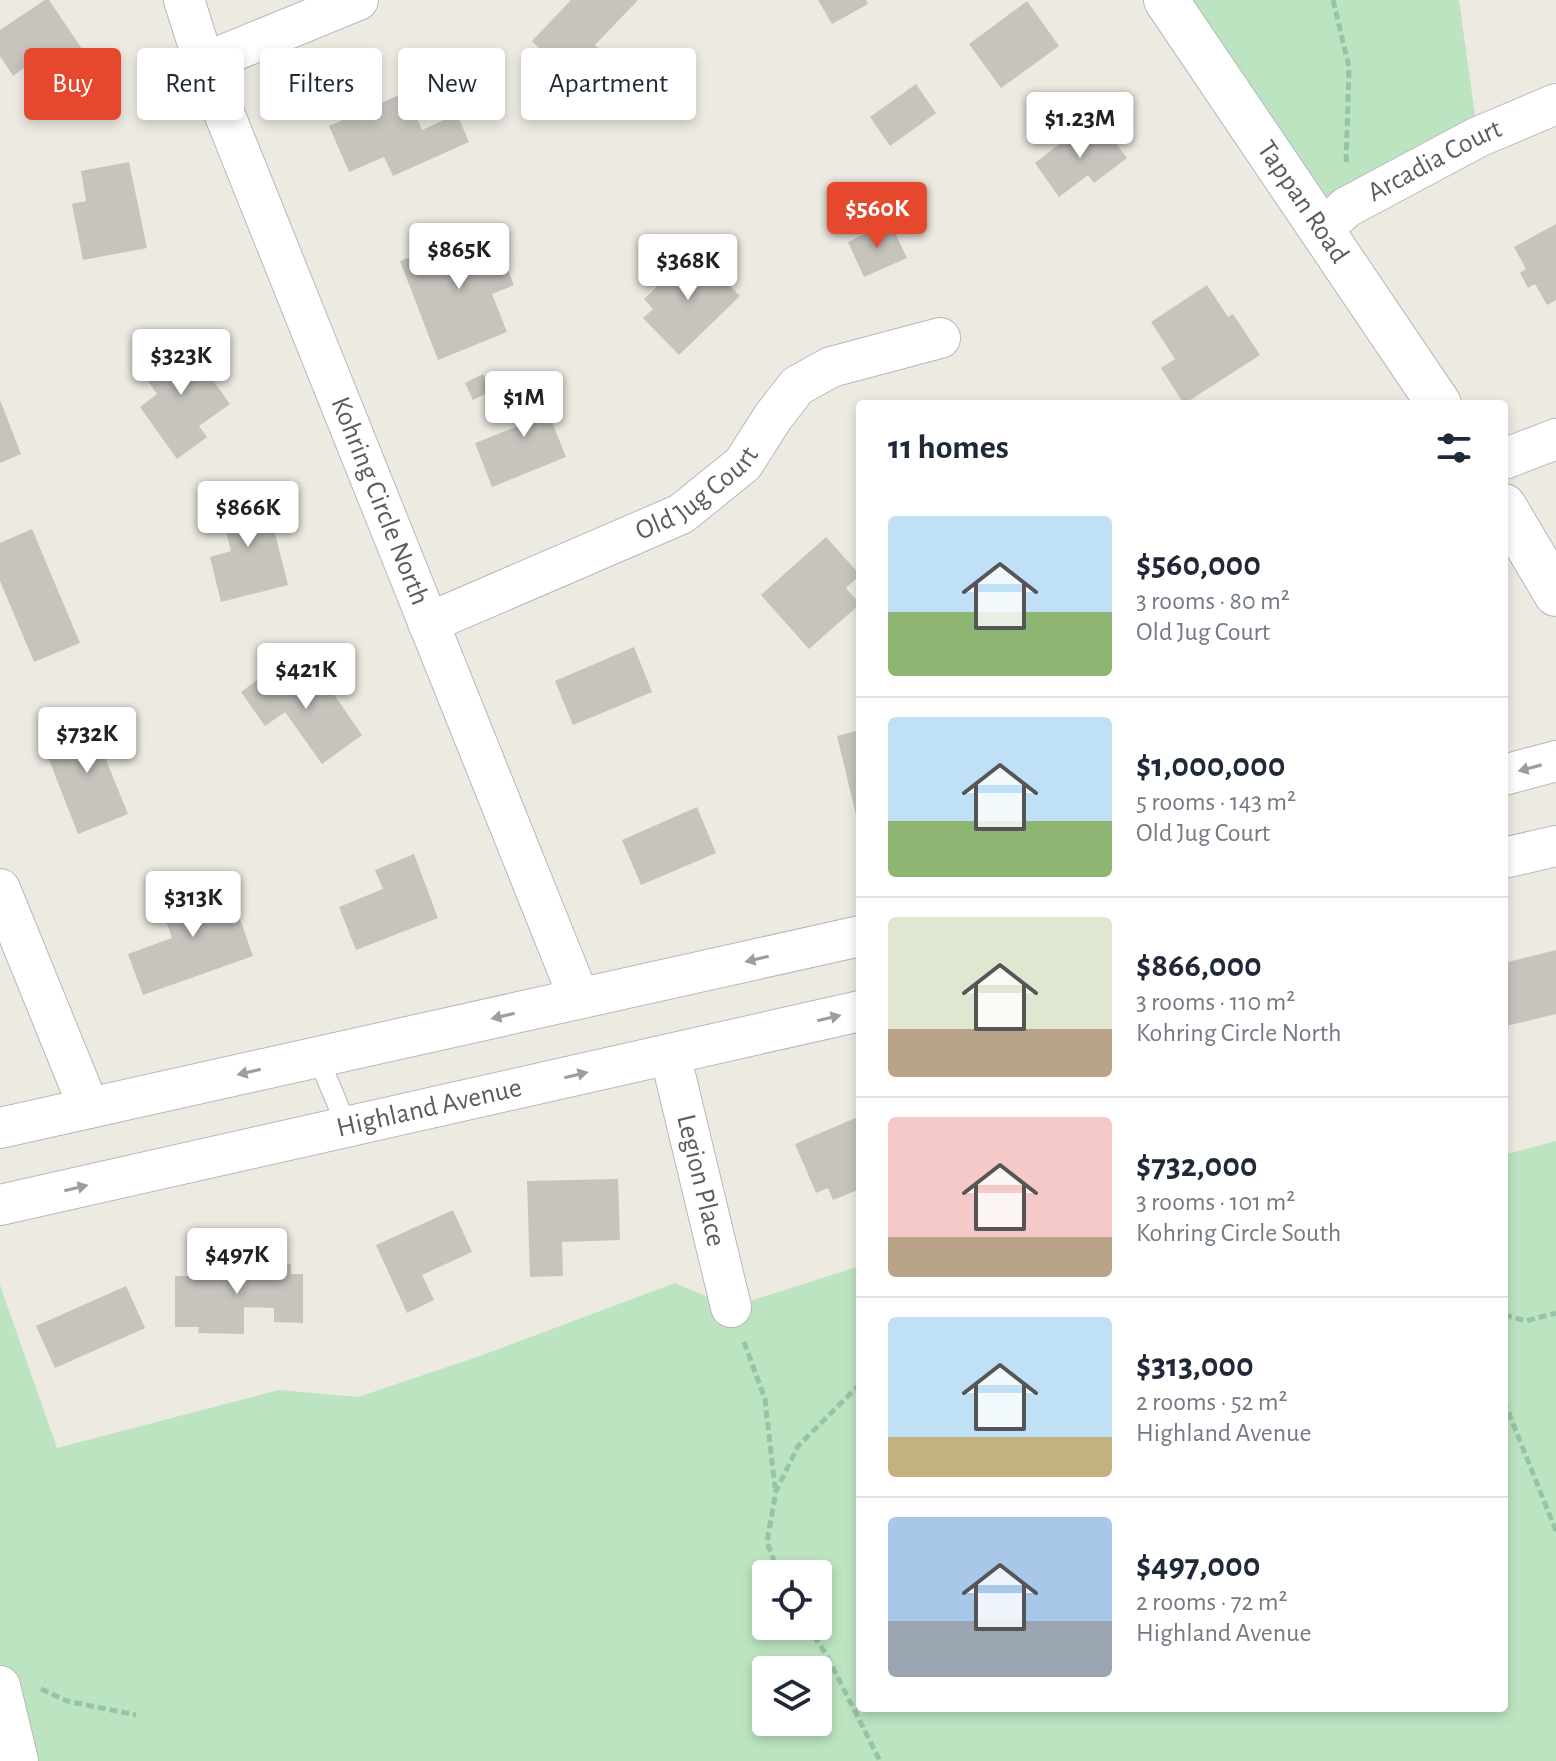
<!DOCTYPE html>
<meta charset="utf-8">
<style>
:root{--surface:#fff;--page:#f2f2f3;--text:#1f2937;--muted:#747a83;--line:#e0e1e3;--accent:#e5482d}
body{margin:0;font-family:"Alegreya Sans",sans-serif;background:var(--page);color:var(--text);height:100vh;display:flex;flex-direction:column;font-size:30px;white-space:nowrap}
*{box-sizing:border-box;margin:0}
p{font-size:26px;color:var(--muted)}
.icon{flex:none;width:44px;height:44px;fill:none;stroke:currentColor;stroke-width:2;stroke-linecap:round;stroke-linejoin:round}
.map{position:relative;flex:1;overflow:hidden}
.side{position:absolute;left:856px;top:400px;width:652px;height:1312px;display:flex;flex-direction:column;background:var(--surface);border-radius:8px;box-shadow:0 4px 12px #0003}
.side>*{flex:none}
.hud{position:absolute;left:24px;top:48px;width:712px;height:72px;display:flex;gap:16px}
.tools{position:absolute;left:752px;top:1560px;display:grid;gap:16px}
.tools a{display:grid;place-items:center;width:80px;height:80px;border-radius:8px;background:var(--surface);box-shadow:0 4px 12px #0003;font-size:40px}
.price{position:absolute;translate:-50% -68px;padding:0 18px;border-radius:8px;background:#fff;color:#222;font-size:26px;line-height:52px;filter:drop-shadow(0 2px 4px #0008)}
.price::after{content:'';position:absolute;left:50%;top:48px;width:24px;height:18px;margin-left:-12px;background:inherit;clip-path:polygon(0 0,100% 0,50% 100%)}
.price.selected{background:var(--accent);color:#fff}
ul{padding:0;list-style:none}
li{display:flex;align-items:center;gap:24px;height:200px;padding:0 32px}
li+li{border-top:2px solid var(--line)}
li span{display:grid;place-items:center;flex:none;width:224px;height:160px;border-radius:8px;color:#555}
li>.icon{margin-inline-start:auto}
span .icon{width:96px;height:96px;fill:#fffc;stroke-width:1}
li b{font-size:34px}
h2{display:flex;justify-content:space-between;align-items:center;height:96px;padding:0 32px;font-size:34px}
.chip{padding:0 28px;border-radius:8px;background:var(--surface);box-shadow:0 4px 12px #0003;font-size:28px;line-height:72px}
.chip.selected{background:var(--accent);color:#fff}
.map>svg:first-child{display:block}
.green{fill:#bde4c0;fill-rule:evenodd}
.building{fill:#c7c4be}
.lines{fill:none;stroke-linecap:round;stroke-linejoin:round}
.service-casing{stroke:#b6b8bd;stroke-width:22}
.minor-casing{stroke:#b6b8bd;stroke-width:42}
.tertiary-casing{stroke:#b6b8bd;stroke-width:46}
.path{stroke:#96c4a7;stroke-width:5;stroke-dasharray:8 4;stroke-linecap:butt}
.service{stroke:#fff;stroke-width:20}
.minor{stroke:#fff;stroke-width:40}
.tertiary{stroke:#fff;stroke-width:44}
.oneway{fill:#9b9da0}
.labels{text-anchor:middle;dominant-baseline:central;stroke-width:6;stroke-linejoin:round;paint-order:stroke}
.street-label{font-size:28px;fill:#595c61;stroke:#fff}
</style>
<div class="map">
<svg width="1556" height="1761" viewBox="0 0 1556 1761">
<rect width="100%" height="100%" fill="#eceae1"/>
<g class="green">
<polygon points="1166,0 1459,0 1478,137 1321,230"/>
<path d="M1556 1141V1761H0V1285L57 1448 279 1390 358 1397 480 1356 675 1283 731 1307 860 1266V1708H1504V1155ZM766 1574H818V1626H766ZM766 1670H818V1722H766Z"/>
</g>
<g class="building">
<polygon points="45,0 49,0 107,86 65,114 31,63 13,76 0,56 0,30"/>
<polygon points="571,0 638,0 595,45 615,64 587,95 532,41"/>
<polygon points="818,0 866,0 868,4 832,24"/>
<polygon points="1027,1 1059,46 1001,88 969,44"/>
<polygon points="916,84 936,113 890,146 870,117"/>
<polygon points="406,92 422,130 457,114 469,142 393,176 384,157 349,172 329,126"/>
<polygon points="1085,124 1098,141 1108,133 1127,158 1094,183 1088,175 1059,197 1035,163"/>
<polygon points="129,162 147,248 83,260 72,204 86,201 81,171"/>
<polygon points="890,222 907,258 864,277 848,242"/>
<polygon points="1556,224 1556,300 1547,305 1535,284 1528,288 1520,273 1526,269 1514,247"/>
<polygon points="490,226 514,285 492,294 507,332 438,360 400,261"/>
<polygon points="695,250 740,296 679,355 643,318 653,309 644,299"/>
<polygon points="1207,285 1228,317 1233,314 1260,355 1184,404 1161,368 1175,359 1151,322"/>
<polygon points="181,336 230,404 199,426 207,437 177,459 140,407 157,394 138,367"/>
<polygon points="483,374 491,391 473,400 465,383"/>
<polygon points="548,382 561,413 550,417 566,457 492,487 475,443 526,423 515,395"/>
<polygon points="0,400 21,454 0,463"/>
<polygon points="264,490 288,585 221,602 210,557 231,551 218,501"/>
<polygon points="32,529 80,643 34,662 0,581 0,543"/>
<polygon points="826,537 860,575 846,588 860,604 809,649 761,595"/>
<polygon points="634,647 652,692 573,725 555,681"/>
<polygon points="314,666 362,735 322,764 285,712 265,726 241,692 268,672 281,690"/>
<polygon points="110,717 120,743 102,750 128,814 78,834 43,744"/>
<polygon points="860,730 860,827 859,827 837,736"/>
<polygon points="697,807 716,853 641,885 622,840"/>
<polygon points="414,854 438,918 356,950 339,907 383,889 375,870"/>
<polygon points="226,880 253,956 143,995 128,954 172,938 160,903"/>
<polygon points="1556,950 1556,1014 1506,1026 1504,963"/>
<polygon points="860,1116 860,1189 833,1200 828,1188 816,1193 795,1144"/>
<polygon points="618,1179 620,1240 562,1242 563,1276 530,1277 527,1181"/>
<polygon points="453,1210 472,1252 422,1275 434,1300 407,1313 376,1245"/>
<polygon points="228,1258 242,1259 242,1264 291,1264 291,1274 303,1274 303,1323 274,1322 274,1308 244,1307 244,1334 198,1333 199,1327 175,1327 175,1276 207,1276 208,1264 228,1264"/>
<polygon points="126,1286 145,1328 55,1368 36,1326"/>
</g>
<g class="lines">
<defs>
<polyline id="service" points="318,1057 347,1127"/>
<g id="minor">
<path id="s1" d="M184 0 204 63 579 998"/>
<polyline points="204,63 358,0"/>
<path id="s2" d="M1321 230 1347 207 1478 137 1556 104"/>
<polyline points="1504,459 1556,439"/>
<path id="s3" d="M428 623 681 514 743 464 773 417 797 386 831 367 940 338"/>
<polyline points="1504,775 1556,761"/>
<polyline points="1504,858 1556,846"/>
<polyline points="0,889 89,1108"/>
<path id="s4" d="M670 1054 731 1307"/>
<polyline points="0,1128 860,936"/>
<path id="s5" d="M0 1205 860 1011"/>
<polyline points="0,1686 18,1761"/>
</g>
<g id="tertiary">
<path id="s6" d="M1166 0 1439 404"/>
<polyline points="1504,506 1556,594"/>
</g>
</defs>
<use href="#service" class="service-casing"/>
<use href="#minor" class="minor-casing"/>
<use href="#tertiary" class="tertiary-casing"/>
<g class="path">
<polyline points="1333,0 1349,67 1346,165"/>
<polyline points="1504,1315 1526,1321 1556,1313"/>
<polyline points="744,1342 765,1399 775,1488"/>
<polyline points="1504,1401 1556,1531"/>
<polyline points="779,1574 767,1542 776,1491 798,1446 860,1384"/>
<polyline points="807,1626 826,1654 880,1761"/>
<polyline points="41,1689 67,1701 136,1715"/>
</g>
<use href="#service" class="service"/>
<use href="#minor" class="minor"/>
<use href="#tertiary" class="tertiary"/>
</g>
<defs><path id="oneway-solid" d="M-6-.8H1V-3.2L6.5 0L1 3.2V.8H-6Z" transform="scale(2)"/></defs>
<g class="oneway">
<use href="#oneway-solid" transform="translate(1530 768) rotate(165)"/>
<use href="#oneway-solid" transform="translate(757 959) rotate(167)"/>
<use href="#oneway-solid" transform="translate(503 1016) rotate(167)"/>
<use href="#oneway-solid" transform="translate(829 1018) rotate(-13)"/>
<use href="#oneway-solid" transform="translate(249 1072) rotate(167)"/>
<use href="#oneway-solid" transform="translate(576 1075) rotate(-13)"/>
<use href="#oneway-solid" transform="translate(76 1188) rotate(-13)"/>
</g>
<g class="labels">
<g class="street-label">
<text stroke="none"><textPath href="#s2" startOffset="134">Arcadia Court</textPath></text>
<text stroke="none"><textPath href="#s6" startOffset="244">Tappan Road</textPath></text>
<text stroke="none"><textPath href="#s3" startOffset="300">Old Jug Court</textPath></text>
<text stroke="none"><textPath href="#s1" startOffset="538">Kohring Circle North</textPath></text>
<text stroke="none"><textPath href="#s5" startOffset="440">Highland Avenue</textPath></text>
<text stroke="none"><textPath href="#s4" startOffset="130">Legion Place</textPath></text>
</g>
</g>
</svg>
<div class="tools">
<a><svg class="icon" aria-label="locate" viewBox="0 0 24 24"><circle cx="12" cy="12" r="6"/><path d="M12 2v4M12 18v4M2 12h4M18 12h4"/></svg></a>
<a><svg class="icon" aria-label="layers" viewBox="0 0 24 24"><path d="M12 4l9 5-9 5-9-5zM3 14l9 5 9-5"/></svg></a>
</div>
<b class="price" style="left:1080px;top:160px">$1.23M</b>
<b class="price selected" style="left:877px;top:250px">$560K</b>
<b class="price" style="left:459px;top:291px">$865K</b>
<b class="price" style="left:688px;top:302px">$368K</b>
<b class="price" style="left:181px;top:397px">$323K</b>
<b class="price" style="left:524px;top:439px">$1M</b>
<b class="price" style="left:248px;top:549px">$866K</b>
<b class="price" style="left:306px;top:711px">$421K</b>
<b class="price" style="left:87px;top:775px">$732K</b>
<b class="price" style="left:193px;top:939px">$313K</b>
<b class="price" style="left:237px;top:1296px">$497K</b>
<div class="hud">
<a class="chip selected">Buy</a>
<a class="chip">Rent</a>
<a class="chip">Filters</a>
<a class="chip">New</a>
<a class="chip">Apartment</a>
</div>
<section class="side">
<h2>11 homes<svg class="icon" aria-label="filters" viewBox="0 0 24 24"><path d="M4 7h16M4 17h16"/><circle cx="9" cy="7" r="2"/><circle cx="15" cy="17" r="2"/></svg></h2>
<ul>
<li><span style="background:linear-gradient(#bfe0f5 60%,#8fb573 0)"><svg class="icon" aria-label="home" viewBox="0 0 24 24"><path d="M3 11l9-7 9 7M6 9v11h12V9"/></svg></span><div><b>$560,000</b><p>3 rooms · 80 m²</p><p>Old Jug Court</p></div></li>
<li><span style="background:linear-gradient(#bfe0f5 65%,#8fb573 0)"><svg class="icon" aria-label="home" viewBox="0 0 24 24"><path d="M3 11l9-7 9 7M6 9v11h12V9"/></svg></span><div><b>$1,000,000</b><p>5 rooms · 143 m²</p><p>Old Jug Court</p></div></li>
<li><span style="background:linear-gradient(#dfe7d0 70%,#b9a48a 0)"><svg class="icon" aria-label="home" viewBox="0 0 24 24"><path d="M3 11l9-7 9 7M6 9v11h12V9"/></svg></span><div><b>$866,000</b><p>3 rooms · 110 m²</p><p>Kohring Circle North</p></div></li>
<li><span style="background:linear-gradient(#f6c9c9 75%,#b9a48a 0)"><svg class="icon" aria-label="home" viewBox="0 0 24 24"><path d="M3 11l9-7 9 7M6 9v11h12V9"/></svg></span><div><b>$732,000</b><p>3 rooms · 101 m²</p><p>Kohring Circle South</p></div></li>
<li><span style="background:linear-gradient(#bfe0f5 75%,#c2b280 0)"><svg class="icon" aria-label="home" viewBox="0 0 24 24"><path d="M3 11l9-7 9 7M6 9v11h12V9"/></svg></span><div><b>$313,000</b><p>2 rooms · 52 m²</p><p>Highland Avenue</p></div></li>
<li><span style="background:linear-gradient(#a9c7e8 65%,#9aa5b1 0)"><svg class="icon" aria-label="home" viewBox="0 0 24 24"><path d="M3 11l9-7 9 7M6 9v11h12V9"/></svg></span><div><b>$497,000</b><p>2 rooms · 72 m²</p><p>Highland Avenue</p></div></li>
</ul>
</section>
</div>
